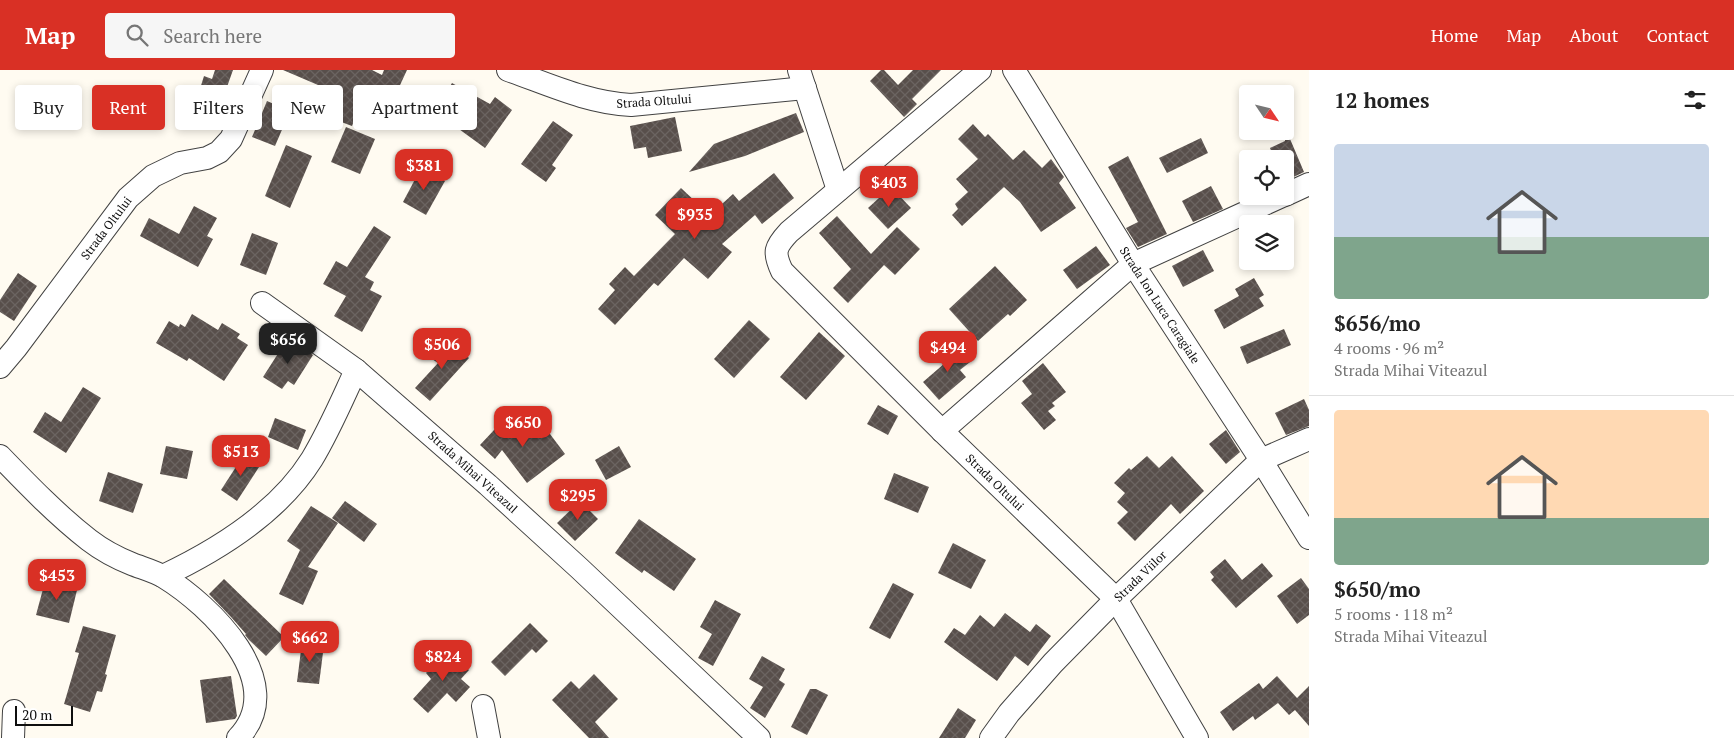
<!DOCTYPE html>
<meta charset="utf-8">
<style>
:root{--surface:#fff;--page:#f6f6f6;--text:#222;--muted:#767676;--line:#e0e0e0;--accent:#d93025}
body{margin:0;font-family:"PT Serif",serif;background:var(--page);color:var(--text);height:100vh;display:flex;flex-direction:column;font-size:19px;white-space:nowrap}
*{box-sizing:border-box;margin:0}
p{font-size:16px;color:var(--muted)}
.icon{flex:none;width:28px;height:28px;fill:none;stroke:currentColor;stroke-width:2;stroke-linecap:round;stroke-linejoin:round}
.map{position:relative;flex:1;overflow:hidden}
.panel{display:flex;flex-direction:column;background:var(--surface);width:425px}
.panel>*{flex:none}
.top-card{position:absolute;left:15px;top:15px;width:475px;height:45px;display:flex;gap:10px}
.needle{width:32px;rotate:125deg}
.controls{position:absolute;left:1239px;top:15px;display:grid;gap:10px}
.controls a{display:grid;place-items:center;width:55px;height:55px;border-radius:5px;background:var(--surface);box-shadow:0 2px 8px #0003;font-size:25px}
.scale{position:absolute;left:15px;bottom:12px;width:58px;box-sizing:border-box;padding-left:5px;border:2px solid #0f0f0f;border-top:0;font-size:14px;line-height:18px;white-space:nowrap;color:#0f0f0f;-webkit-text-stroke:4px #fff;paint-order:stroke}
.price{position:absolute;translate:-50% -42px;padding:0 11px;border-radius:10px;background:var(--accent);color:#fff;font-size:16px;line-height:32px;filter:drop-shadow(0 1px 2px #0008)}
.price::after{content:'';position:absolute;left:50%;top:30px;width:15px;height:11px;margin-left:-8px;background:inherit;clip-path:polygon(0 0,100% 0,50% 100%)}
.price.on{background:#222;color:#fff}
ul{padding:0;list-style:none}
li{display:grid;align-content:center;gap:10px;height:265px;padding:0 25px}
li+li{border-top:1px solid var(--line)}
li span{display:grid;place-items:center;height:155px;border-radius:5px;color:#555}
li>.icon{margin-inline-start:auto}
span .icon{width:90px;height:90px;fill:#fffc;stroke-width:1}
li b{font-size:21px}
h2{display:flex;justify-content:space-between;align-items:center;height:60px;padding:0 25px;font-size:21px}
.pill{padding:0 18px;border-radius:5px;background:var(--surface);box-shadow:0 2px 8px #0003;font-size:18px;line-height:45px}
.pill.on{background:var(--accent);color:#fff}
header{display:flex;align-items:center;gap:30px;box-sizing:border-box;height:70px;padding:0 25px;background:var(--accent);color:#fff}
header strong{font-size:24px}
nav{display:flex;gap:28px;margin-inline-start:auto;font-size:18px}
.search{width:350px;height:45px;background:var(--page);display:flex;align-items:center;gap:12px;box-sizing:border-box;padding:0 18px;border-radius:5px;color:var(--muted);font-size:19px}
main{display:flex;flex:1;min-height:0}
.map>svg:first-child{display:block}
.building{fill:url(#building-cross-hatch)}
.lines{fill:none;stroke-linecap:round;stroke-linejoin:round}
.street-casing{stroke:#424242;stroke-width:24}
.street{stroke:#fff;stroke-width:22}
.labels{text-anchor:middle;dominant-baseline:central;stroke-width:5;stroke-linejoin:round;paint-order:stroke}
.street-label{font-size:12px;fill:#0f0f0f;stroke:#fff}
</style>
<header>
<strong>Map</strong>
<div class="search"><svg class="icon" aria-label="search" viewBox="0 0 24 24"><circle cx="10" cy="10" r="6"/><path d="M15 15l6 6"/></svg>Search here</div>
<nav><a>Home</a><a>Map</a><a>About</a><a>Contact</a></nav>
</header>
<main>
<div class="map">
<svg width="1309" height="668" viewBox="0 0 1309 668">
<defs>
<pattern id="building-cross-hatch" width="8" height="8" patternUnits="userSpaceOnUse" patternTransform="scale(1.25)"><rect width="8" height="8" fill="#584f4b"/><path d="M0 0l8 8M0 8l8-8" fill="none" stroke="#6b6461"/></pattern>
</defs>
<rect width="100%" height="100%" fill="#fffbf1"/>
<g class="building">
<polygon points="215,0 233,0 222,31 199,22 204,6 212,9"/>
<polygon points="283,0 372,0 382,5 384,0 407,0 395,26 374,17 369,31 362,29 352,56 309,40 318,15"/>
<polygon points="881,0 884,0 898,15 913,0 941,0 912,29 917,34 904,47 870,11"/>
<polygon points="452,13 490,34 495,27 512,40 485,78 452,54 449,60 421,44 421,38 428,27 440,34"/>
<polygon points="267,31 290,41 275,76 252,67"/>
<polygon points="796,43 804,62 745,86 689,102 714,74"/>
<polygon points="675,47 682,81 648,88 646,77 634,79 630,56"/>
<polygon points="553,51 573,65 552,95 556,98 546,112 521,94"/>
<polygon points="973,54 985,67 988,64 1013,90 1024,80 1042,98 1051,89 1064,107 1059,113 1076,138 1041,162 1020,132 1004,117 962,156 952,145 958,139 955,134 968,122 956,109 978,89 958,69"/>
<polygon points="346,57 375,69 360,104 331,92"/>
<polygon points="1285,57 1304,102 1285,111 1285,89 1274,89 1270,78 1285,71"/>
<polygon points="1201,68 1208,83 1167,103 1159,88"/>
<polygon points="286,75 312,86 290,138 265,126"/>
<polygon points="1128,86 1167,164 1138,177 1126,158 1138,152 1108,97"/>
<polygon points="421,98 445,111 426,145 403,132"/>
<polygon points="774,103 794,128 762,154 755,145 722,174 732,182 708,209 684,188 658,216 654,213 615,255 598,239 615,220 609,214 625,197 634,206 675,164 655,145 681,118 715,150 712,143 733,124 739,131"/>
<polygon points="1211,116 1223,139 1193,152 1182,131"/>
<polygon points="891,117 911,138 888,159 868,138"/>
<polygon points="194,136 217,148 207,166 213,169 198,197 140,166 149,148 179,164"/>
<polygon points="837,146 871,184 897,157 920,179 895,205 884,195 848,233 833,218 851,199 819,163"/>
<polygon points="374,156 391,167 365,207 374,212 370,220 382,226 362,262 334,246 346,226 323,214 336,191 347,197"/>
<polygon points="252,163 278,173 266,205 240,195"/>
<polygon points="1096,176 1110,195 1077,219 1063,200"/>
<polygon points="1203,180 1214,201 1183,217 1172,196"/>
<polygon points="995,196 1027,230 1010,246 1008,244 978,271 949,239"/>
<polygon points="18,203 37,216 14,251 0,242 0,230"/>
<polygon points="1254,208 1264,225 1259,228 1264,236 1224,259 1214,240 1239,226 1235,219"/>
<polygon points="192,244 218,260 222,253 240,264 237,268 248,275 224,311 189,288 187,291 156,273 169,251 179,257 180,254 185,257"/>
<polygon points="749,250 770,269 734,308 714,289"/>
<polygon points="1284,259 1291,275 1247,294 1240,277"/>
<polygon points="819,262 845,286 806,330 780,307"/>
<polygon points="288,268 313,285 294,315 288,311 282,319 263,307"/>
<polygon points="450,270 469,288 430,331 415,318 438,293 432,289"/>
<polygon points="954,274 970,292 960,300 966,307 939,330 923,312 945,293 939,287"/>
<polygon points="1043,293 1066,322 1052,333 1055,336 1048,341 1056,350 1044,360 1021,333 1032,324 1022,311"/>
<polygon points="83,317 101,328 66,383 33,362 45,342 61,352"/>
<polygon points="1304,329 1309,340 1309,356 1286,365 1275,343"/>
<polygon points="878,335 898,346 888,365 867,354"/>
<polygon points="509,344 535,368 547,360 565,384 527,413 502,380 495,389 480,375"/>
<polygon points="275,348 306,360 298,380 268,367"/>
<polygon points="1226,360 1240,382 1226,394 1209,374"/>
<polygon points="166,376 193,381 187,409 160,404"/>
<polygon points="619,376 631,397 606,410 595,390"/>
<polygon points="245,383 261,394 237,431 221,420"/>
<polygon points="1147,386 1159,398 1172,386 1204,421 1180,444 1171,434 1135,471 1117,453 1128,442 1117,432 1125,423 1114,413 1129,398 1131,400"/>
<polygon points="108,402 143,414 133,443 99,431"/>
<polygon points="894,403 929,417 918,443 884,429"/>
<polygon points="345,431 377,454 364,472 332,448"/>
<polygon points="580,431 598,449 575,471 557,453"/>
<polygon points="311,436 338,453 308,497 318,501 303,535 279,524 300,480 287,471"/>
<polygon points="639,449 696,489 674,521 644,500 642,503 615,483"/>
<polygon points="953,473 986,490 971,519 938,503"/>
<polygon points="1225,489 1242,510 1262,493 1273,506 1236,538 1211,510 1214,507 1210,502"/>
<polygon points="1301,508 1309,519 1309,545 1297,554 1277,526"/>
<polygon points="224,509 284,567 266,586 249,570 245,565 246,564 231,547 209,524"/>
<polygon points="51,510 78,516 69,553 36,545 43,519"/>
<polygon points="893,513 914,524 890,569 869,558"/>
<polygon points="715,530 741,544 713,596 698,588 712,564 700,557"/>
<polygon points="1005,543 1030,562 1036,554 1051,566 1028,596 1015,586 997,611 944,572 954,558 965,565 980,545 994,557"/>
<polygon points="530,553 548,571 536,583 532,579 505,606 491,592"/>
<polygon points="83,556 116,565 105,604 107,605 102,622 97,621 90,642 64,634 79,583 75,582"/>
<polygon points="302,572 324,575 319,614 297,612"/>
<polygon points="448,580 469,600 461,609 470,617 456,632 447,623 428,643 413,629 431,609 426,603"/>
<polygon points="762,586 785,599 779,610 785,614 765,648 750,638 763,617 749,609"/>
<polygon points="594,604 618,629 595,652 609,668 589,668 552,630 571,611 579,619"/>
<polygon points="231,606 237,646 235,649 206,653 200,610"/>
<polygon points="1277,606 1297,628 1309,616 1309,656 1295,640 1289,645 1278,633 1255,650 1253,646 1233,661 1220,642 1259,613 1263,619"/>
<polygon points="810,619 816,619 828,625 807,665 791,657"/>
<polygon points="958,638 976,650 965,668 939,668"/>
</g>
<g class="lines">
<defs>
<g id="street">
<path d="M508 0C548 14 588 33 631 35L805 18"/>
<polyline points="799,0 838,120"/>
<path d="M980 0 789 162C775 177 773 182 782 201L942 361 1116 529 1197 668"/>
<polyline points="1014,0 1133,194 1261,390 1309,468"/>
<polyline points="1285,125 1309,114"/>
<polyline points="262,233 356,300 488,415 579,498 759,668"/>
<polyline points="0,297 16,278 128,128 153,106 180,93 207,88 219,82 231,69 262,0"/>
<polyline points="942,361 1133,194 1282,126"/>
<path d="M0 386C28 415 57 445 89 470 102 480 117 488 132 494 142 498 154 501 164 507 210 535 291 613 238 668"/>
<path d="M163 506C218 480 279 442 312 389 329 361 342 330 356 300"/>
<polyline points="483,636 489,668"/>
<polyline points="13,668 14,641"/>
<polyline points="991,668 1009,643 1053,593 1116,529 1261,390 1309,369"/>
</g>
</defs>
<use href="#street" class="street-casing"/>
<use href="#street" class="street"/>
</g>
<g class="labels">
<g class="street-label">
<text transform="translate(654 31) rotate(-4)">Strada Oltului</text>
<text transform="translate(106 158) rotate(-53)">Strada Oltului</text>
<text transform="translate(1160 235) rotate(57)">Strada Ion Luca Caragiale</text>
<text transform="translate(473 402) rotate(42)">Strada Mihai Viteazul</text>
<text transform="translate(995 412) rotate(44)">Strada Oltului</text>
<text transform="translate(1140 506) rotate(-44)">Strada Viilor</text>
</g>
</g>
</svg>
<div class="controls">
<a><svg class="needle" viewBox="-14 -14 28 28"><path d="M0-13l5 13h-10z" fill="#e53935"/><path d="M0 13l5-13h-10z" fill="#767676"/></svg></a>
<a><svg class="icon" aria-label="locate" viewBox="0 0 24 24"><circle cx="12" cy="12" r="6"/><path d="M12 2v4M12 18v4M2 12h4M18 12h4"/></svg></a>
<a><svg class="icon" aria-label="layers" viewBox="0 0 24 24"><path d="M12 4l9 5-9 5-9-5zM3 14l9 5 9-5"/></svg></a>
</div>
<div class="scale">20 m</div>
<b class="price" style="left:424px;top:121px">$381</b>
<b class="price" style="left:889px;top:138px">$403</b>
<b class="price" style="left:695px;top:170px">$935</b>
<b class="price on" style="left:288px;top:295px">$656</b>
<b class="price" style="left:442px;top:300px">$506</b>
<b class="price" style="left:948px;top:303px">$494</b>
<b class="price" style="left:523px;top:378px">$650</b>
<b class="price" style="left:241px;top:407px">$513</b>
<b class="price" style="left:578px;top:451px">$295</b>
<b class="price" style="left:57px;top:531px">$453</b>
<b class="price" style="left:310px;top:593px">$662</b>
<b class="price" style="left:443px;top:612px">$824</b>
<div class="top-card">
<a class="pill">Buy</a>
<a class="pill on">Rent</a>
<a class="pill">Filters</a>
<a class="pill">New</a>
<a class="pill">Apartment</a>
</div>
</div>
<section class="panel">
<h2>12 homes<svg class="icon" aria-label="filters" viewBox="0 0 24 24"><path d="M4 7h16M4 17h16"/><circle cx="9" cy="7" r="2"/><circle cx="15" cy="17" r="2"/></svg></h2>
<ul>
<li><span style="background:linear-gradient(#c9d6e8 60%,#7fa58c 0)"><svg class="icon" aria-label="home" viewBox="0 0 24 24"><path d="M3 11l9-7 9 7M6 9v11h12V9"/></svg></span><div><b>$656/mo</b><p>4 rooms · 96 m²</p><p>Strada Mihai Viteazul</p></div></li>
<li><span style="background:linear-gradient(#ffd9b3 70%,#7fa58c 0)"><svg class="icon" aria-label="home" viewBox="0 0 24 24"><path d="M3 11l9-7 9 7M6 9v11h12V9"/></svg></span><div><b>$650/mo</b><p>5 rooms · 118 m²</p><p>Strada Mihai Viteazul</p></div></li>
</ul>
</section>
</main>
